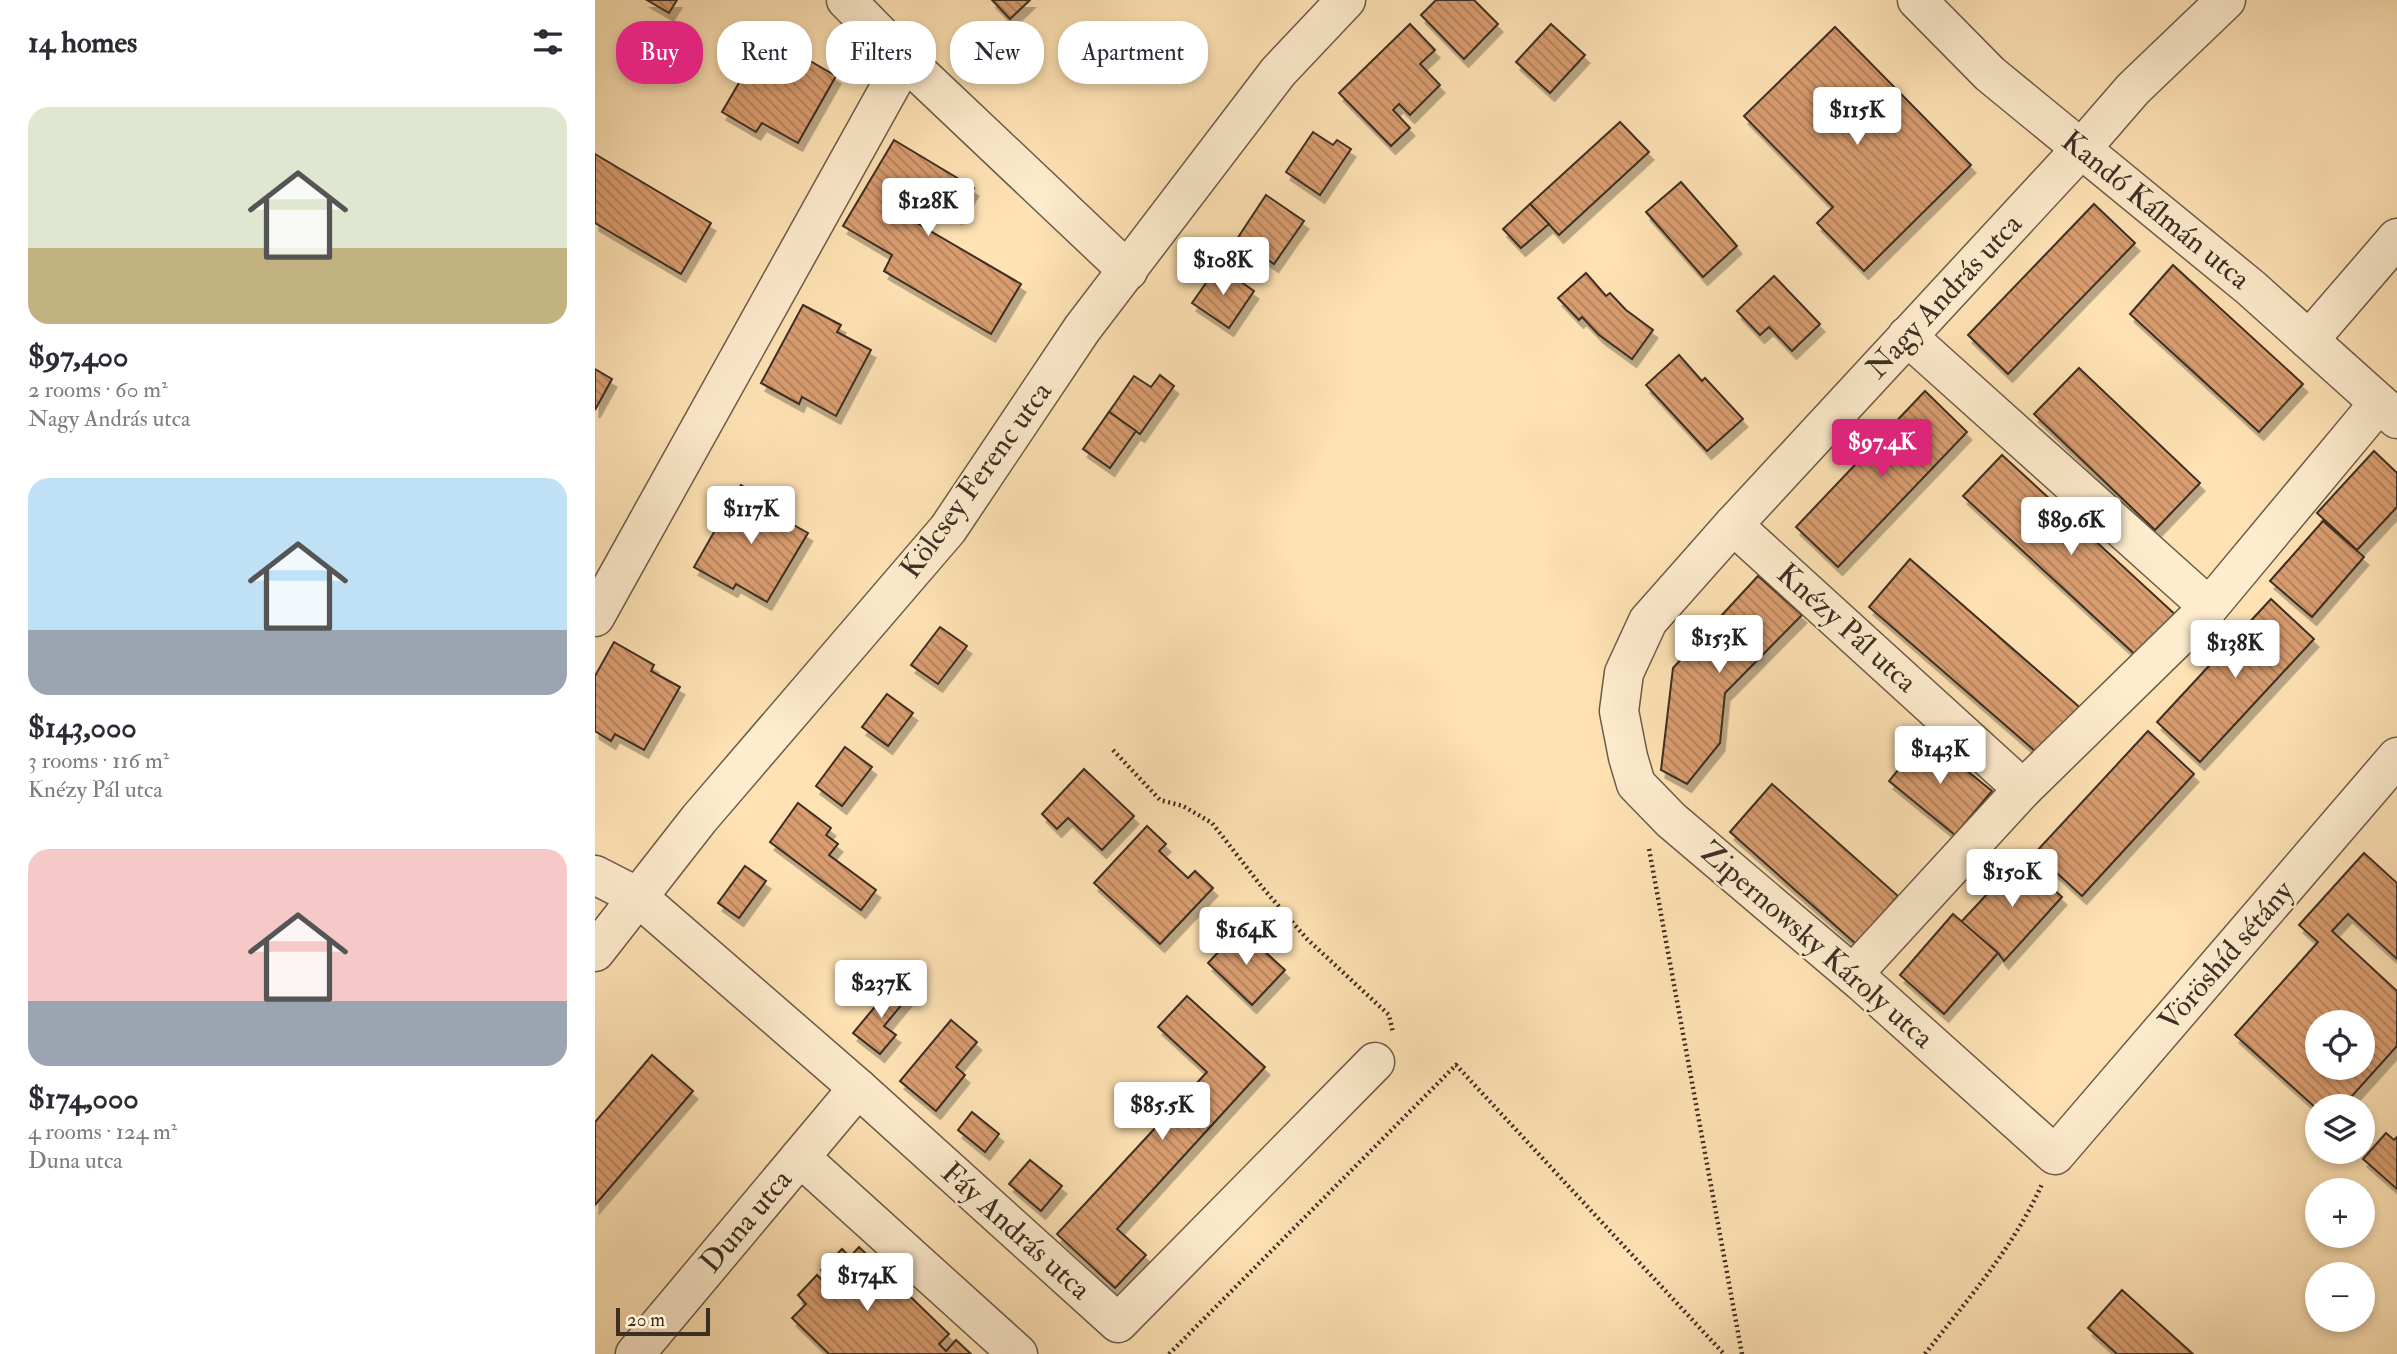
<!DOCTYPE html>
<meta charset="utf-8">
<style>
:root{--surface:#fff;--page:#f7f7f7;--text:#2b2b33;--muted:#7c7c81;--accent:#db2777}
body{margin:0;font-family:"IM FELL Double Pica",serif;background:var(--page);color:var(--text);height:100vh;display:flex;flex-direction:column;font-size:26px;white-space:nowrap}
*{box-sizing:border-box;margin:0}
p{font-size:23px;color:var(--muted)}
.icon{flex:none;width:38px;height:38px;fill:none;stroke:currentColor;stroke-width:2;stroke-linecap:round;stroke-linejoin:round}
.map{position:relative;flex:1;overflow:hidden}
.details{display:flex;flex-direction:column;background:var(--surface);width:595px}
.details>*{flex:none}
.hud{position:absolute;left:21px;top:21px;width:665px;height:63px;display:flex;gap:14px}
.controls{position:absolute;left:1710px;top:1010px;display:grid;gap:14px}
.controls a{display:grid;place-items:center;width:70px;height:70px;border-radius:50%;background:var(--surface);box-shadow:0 4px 10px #0003;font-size:35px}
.scale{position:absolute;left:21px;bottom:18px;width:94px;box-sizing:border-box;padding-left:7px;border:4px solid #3d2e24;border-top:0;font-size:19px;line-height:24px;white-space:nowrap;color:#3d2e24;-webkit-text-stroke:5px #feecce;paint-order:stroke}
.price{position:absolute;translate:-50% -60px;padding:0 16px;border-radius:7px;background:#fff;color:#222;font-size:23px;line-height:46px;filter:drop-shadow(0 2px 4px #0008)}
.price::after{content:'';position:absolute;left:50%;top:42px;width:21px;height:16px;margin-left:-10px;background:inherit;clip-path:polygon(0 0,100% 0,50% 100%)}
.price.current{background:var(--accent);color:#fff}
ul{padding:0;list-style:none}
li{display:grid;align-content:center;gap:14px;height:371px;padding:0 28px}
li span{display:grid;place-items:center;height:217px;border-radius:21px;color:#555}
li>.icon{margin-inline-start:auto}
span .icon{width:126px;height:126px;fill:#fffc;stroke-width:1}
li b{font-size:30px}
h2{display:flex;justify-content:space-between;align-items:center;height:84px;padding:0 28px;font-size:30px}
.pill{padding:0 24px;border-radius:28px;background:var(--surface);box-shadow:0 4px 10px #0003;font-size:24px;line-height:63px}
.pill.current{background:var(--accent);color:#fff}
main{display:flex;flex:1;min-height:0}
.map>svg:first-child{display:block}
.building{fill:url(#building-back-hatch);stroke:#3d2e24;stroke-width:2;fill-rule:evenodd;filter:url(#shadow)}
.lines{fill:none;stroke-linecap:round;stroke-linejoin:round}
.minor-casing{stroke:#6d5b48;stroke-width:41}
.path{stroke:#3d2e24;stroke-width:4.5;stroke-dasharray:2 3.5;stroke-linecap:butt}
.minor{stroke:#feecce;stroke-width:38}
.labels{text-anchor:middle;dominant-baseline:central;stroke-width:5;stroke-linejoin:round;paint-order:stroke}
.street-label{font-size:30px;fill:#3d2e24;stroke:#feecce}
</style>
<main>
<section class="details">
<h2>14 homes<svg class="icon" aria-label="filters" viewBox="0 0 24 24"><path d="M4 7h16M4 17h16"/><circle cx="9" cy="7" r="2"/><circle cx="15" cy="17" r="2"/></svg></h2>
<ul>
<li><span style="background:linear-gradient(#dfe7d0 65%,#c2b280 0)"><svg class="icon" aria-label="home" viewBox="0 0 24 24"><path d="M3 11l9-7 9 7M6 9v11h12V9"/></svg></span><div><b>$97,400</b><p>2 rooms · 60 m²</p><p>Nagy András utca</p></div></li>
<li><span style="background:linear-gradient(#bfe0f5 70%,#9aa5b1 0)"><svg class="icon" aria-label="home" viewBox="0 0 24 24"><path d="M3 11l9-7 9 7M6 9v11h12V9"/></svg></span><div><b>$143,000</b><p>3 rooms · 116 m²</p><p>Knézy Pál utca</p></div></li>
<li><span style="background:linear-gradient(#f6c9c9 70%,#9aa5b1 0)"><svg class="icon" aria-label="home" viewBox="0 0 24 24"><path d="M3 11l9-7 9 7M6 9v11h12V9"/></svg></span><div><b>$174,000</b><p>4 rooms · 124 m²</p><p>Duna utca</p></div></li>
</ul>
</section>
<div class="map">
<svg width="1802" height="1354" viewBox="0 0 1802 1354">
<defs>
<pattern id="building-back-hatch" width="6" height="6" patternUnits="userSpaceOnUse" patternTransform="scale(1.75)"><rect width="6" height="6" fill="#d99d6f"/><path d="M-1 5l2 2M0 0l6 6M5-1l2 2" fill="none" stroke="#b1805b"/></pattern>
<filter id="shadow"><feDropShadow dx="4.5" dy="8" stdDeviation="0" flood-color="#0004"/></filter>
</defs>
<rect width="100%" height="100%" fill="#fee2b4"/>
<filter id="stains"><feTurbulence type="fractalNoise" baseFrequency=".00286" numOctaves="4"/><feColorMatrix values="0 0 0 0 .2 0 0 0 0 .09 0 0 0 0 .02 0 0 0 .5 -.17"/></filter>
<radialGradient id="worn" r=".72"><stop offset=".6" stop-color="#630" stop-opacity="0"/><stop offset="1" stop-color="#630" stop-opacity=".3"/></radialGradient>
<g class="building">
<polygon points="52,0 82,0 74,13"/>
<polygon points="397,0 435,0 415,19"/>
<polygon points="841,0 879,0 903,24 869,59 826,15"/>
<polygon points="815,24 840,50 825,64 845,85 815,115 804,104 798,110 815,128 796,146 744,93"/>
<polygon points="956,24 990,55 955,93 921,62"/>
<polygon points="1240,27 1376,165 1269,271 1222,223 1238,207 1149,116"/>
<polygon points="176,28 210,47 205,55 241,76 203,143 167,123 161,132 127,112"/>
<polygon points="1025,122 1054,152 964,235 935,204"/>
<polygon points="718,132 738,145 742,140 756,149 725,195 691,172"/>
<polygon points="299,140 379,188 362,216 334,199 320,222 426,284 396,334 289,271 297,255 248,226"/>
<polygon points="0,154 116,223 86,274 0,223"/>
<polygon points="1086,182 1142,246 1108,277 1051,212"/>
<polygon points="671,195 709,221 679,264 642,239"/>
<polygon points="935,204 954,224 926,248 908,229"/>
<polygon points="1499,204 1540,243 1413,374 1373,335"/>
<polygon points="1578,265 1708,384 1664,432 1535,314"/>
<polygon points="623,266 659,291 634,328 597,303"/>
<polygon points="991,273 1011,296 1015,293 1031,310 1058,330 1037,359 1004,335 987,317 984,320 963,298"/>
<polygon points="1179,276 1225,324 1197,351 1174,327 1165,335 1142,311"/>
<polygon points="208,305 246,325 242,332 276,350 241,416 207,397 204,404 166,383"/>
<polygon points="1084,355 1107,381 1110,378 1148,419 1112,451 1051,385"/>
<polygon points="1484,368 1605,483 1560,530 1439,414"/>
<polygon points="0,369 17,379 0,410"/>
<polygon points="565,375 579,386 545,434 514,412 539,376 556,387"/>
<polygon points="1330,391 1372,432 1243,567 1201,527"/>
<polygon points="514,412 541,431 515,468 488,449"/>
<polygon points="1779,451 1802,473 1802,507 1762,550 1722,513"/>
<polygon points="1407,455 1584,618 1546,660 1368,496"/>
<polygon points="146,485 185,509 181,515 213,533 172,602 141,584 138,589 99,567"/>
<polygon points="1728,521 1769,557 1717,617 1675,581"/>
<polygon points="1315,559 1489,711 1448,758 1274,607"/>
<polygon points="1163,576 1207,615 1130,693 1125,743 1092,784 1066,770 1078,668"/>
<polygon points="1676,599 1719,639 1605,762 1562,722"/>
<polygon points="345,627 372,646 343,684 316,665"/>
<polygon points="19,642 59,665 56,671 85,687 49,750 20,734 16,741 0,731 0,676"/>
<polygon points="292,694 318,713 293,746 267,727"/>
<polygon points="1553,731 1599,774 1487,896 1440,853"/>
<polygon points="1330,737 1397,791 1360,835 1294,781"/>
<polygon points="250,747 277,767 247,806 221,786"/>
<polygon points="489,769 539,816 507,850 473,818 462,829 447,814"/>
<polygon points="1177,784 1303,896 1261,944 1135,832"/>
<polygon points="203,803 236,828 231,835 243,844 234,855 281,890 266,910 175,842"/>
<polygon points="552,826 571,844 564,851 593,878 600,871 618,888 565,944 499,883"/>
<path d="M1769 853 1802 883V959L1753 914 1737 931 1802 991V1046L1748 1106H1722V1109L1640 1035 1723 942 1704 925ZM1722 1022H1768V1068H1722Z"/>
<polygon points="1425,859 1467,897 1409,961 1403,953 1366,922"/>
<polygon points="150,866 171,881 144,918 123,903"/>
<polygon points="1358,914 1403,953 1349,1014 1305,975"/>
<polygon points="645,929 690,970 657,1005 613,963"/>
<polygon points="299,984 314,996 289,1026 301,1035 285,1054 258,1033"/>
<polygon points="592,996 670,1067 522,1229 551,1255 520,1288 462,1234 612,1072 563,1027"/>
<polygon points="356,1020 382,1042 361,1067 370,1075 341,1111 305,1081"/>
<polygon points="57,1055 98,1091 0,1205 0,1122"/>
<polygon points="377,1112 404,1134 390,1152 363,1130"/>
<polygon points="1791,1133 1799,1140 1802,1137 1802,1189 1768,1159"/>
<polygon points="435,1160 467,1186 446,1211 414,1184"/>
<polygon points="264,1247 354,1334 344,1344 351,1351 361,1340 376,1354 234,1354 197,1318 211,1304 203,1295 222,1275 230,1283 234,1279 226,1270 247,1249 255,1257"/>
<polygon points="1527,1290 1598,1354 1522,1354 1493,1328"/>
</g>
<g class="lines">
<defs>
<g id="minor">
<polyline points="251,0 310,60 533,271"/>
<polyline points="1322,0 1395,74 1656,288 1802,419"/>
<polyline points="1631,0 1538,89 1486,149 1138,525 1053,621 1029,673 1024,711 1033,757 1041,784 1076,820 1268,983 1460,1155 1802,757"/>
<polyline points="1312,336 1614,607"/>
<polyline points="1714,340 1802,238"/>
<polyline points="1138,525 1428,789"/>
<polyline points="0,617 310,60"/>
<polyline points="0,875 43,897 263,1088 523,1323 780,1062"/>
<polyline points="0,952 104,819 353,529 487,329 683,72 751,0"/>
<polyline points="1258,974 1428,789 1614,607 1784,403"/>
<polyline points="205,1157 423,1354"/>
<polyline points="40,1354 263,1088"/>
</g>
</defs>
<use href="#minor" class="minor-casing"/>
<g class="path">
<polyline points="518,750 565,800 588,806 617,823 667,887 712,939 794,1015 798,1033"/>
<polyline points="1054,849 1147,1354"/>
<polyline points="574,1354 861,1065 1129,1354"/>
<path d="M1330 1354C1372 1300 1419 1247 1447 1184"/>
</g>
<use href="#minor" class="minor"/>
</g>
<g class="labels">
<g class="street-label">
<text transform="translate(1561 210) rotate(39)">Kandó Kálmán utca</text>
<text transform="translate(1349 296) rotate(-47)">Nagy András utca</text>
<text transform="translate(381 480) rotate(-54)">Kölcsey Ferenc utca</text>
<text transform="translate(1252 628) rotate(42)">Knézy Pál utca</text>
<text transform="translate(1222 945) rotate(41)">Zipernowsky Károly utca</text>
<text transform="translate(1631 956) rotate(-49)">Vöröshíd sétány</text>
<text transform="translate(151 1221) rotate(-50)">Duna utca</text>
<text transform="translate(421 1231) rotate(42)">Fáy András utca</text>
</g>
</g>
<rect width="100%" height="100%" filter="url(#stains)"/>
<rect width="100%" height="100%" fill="url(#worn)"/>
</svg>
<div class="controls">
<a><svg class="icon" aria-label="locate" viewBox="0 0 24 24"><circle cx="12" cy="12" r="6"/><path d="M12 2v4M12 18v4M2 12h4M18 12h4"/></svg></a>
<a><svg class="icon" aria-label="layers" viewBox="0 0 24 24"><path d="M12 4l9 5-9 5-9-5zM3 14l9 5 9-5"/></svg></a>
<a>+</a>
<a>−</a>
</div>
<div class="scale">20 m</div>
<b class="price" style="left:1262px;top:147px">$115K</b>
<b class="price" style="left:333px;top:238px">$128K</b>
<b class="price" style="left:628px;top:297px">$108K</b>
<b class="price current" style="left:1287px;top:479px">$97.4K</b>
<b class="price" style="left:156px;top:546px">$117K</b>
<b class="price" style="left:1476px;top:557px">$89.6K</b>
<b class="price" style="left:1124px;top:675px">$153K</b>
<b class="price" style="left:1640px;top:680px">$138K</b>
<b class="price" style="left:1345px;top:786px">$143K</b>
<b class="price" style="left:1417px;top:909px">$150K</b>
<b class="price" style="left:651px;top:967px">$164K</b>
<b class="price" style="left:286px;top:1020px">$237K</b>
<b class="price" style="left:567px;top:1142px">$85.5K</b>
<b class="price" style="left:272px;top:1313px">$174K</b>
<div class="hud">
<a class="pill current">Buy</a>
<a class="pill">Rent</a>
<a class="pill">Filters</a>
<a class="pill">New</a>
<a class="pill">Apartment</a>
</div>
</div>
</main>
